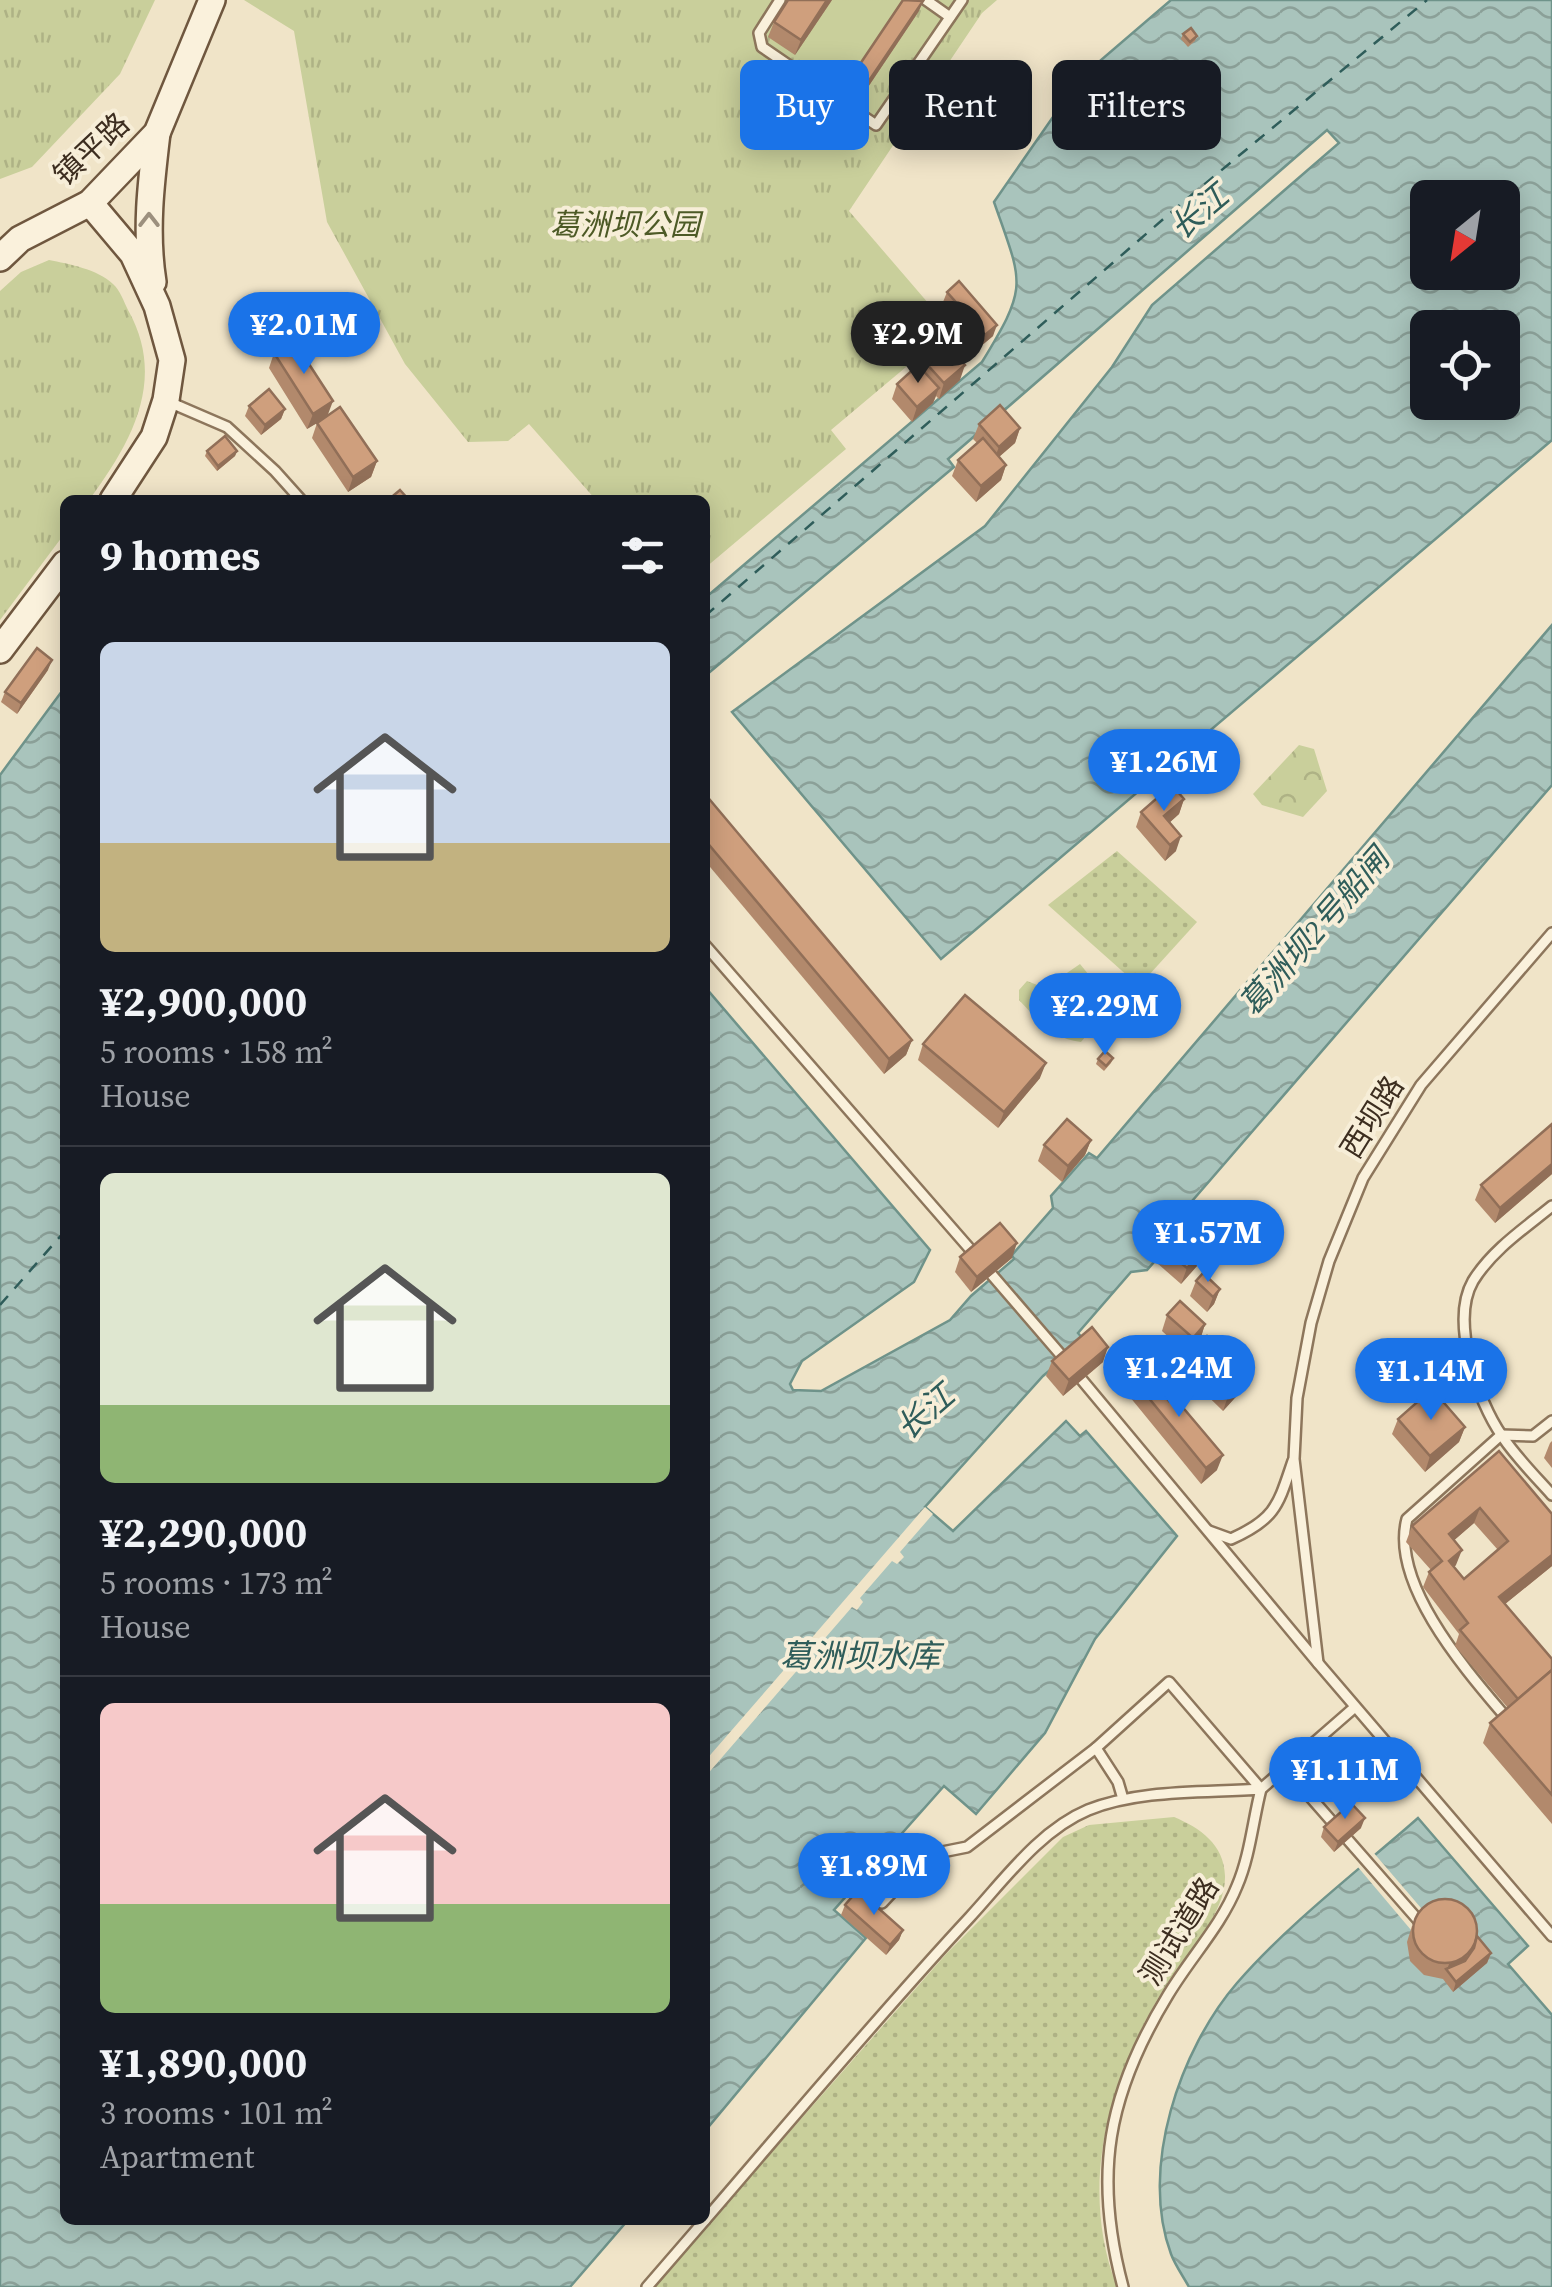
<!DOCTYPE html>
<meta charset="utf-8">
<style>
:root{--surface:#171b24;--page:#20242c;--text:#f1f3f6;--muted:#9ea1a6;--line:#363941;--accent:#1a73e8}
body{margin:0;font-family:"Source Serif 4","Noto Sans SC",serif;background:var(--page);color:var(--text);height:100vh;display:flex;flex-direction:column;font-size:38px;white-space:nowrap}
*{box-sizing:border-box;margin:0}
p{font-size:32px;color:var(--muted)}
.icon{flex:none;width:55px;height:55px;fill:none;stroke:currentColor;stroke-width:2;stroke-linecap:round;stroke-linejoin:round}
.map{position:relative;flex:1;overflow:hidden}
.side{position:absolute;left:60px;top:495px;width:650px;height:1730px;display:flex;flex-direction:column;background:var(--surface);border-radius:15px;box-shadow:0 5px 25px #0003}
.side>*{flex:none}
.top-card{position:absolute;left:740px;top:60px;width:660px;height:90px;display:flex;gap:20px}
.needle{width:65px;rotate:210deg}
.buttons{position:absolute;left:1410px;top:180px;display:grid;gap:20px}
.buttons a{display:grid;place-items:center;width:110px;height:110px;border-radius:15px;background:var(--surface);box-shadow:0 5px 25px #0003;font-size:50px}
.price{position:absolute;translate:-50% -85px;padding:0 22px;border-radius:35px;background:var(--accent);color:#fff;font-size:32px;line-height:65px;filter:drop-shadow(0 2px 5px #0008)}
.price::after{content:'';position:absolute;left:50%;top:60px;width:30px;height:22px;margin-left:-15px;background:inherit;clip-path:polygon(0 0,100% 0,50% 100%)}
.price.selected{background:#222;color:#fff}
ul{padding:0;list-style:none}
li{display:grid;align-content:center;gap:20px;height:530px;padding:0 40px}
li+li{border-top:2px solid var(--line)}
li span{display:grid;place-items:center;height:310px;border-radius:15px;color:#555}
li>.icon{margin-inline-start:auto}
span .icon{width:180px;height:180px;fill:#fffc;stroke-width:1}
li b{font-size:42px}
h2{display:flex;justify-content:space-between;align-items:center;height:120px;padding:0 40px;font-size:42px}
.pill{padding:0 35px;border-radius:15px;background:var(--surface);box-shadow:0 5px 25px #0003;font-size:35px;line-height:90px}
.pill.selected{background:var(--accent);color:#fff}
.map>svg:first-child{display:block}
.grass{fill:url(#grass-dots)}
.forest{fill:url(#forest-crowns)}
.park{fill:url(#park-tufts)}
.pitch{fill:#c9cf9b}
.water{fill:url(#water-waves);stroke:#6f938a;stroke-width:2.5;fill-rule:evenodd}
.pier{fill:#f0e4c8}
.lines{fill:none;stroke-linecap:round;stroke-linejoin:round}
.ferry{stroke:#2f5d5a;stroke-width:2.5;stroke-dasharray:12 10;stroke-linecap:butt}
.lane-casing{stroke:#8d765c;stroke-width:14}
.secondary-casing{stroke:#6f573f;stroke-width:30}
.lane{stroke:#faf1dc;stroke-width:9}
.secondary{stroke:#faf1dc;stroke-width:25}
.wall{fill:#b2896c;fill-rule:evenodd}
.shaded-wall{fill:#916f58}
.building{fill:#cf9f7d;stroke:#916f58;stroke-width:2.5;fill-rule:evenodd}
.oneway{stroke:#9c907e}
.labels{text-anchor:middle;dominant-baseline:central;stroke-width:8;stroke-linejoin:round;paint-order:stroke}
.street-label{font-size:30px;fill:#3d2e20;stroke:#f7eed8}
.park-label{font-size:30px;font-style:italic;fill:#4d5a26;stroke:#f7eed8}
.water-label{font-size:32px;font-style:italic;fill:#2f5d5a;stroke:#f7eed8}
</style>
<div class="map">
<svg width="1552" height="2287" viewBox="0 0 1552 2287">
<defs>
<pattern id="grass-dots" width="8" height="8" patternUnits="userSpaceOnUse" patternTransform="scale(2.5)"><rect width="8" height="8" fill="#c9cf9b"/><path d="M2 2h.1M6 6h.1" fill="none" stroke="#aeb285" stroke-width="1.8" stroke-linecap="round"/></pattern>
<pattern id="forest-crowns" width="20" height="18" patternUnits="userSpaceOnUse" patternTransform="scale(2.5)"><rect width="20" height="18" fill="#c9cf9b"/><path d="M2 6a3 3 0 1 1 6 0M12 15a3 3 0 1 1 6 0" fill="none" stroke="#aeb285"/></pattern>
<pattern id="park-tufts" width="24" height="20" patternUnits="userSpaceOnUse" patternTransform="scale(2.5)"><rect width="24" height="20" fill="#c9cf9b"/><path d="M3 7l-1-3M5 7V3M7 7l1-3M15 17l-1-3M17 17v-4M19 17l1-3" fill="none" stroke="#aeb285"/></pattern>
<pattern id="water-waves" width="16" height="10" patternUnits="userSpaceOnUse" patternTransform="scale(2.5)"><rect width="16" height="10" fill="#a9c4bc"/><path d="M0 5q4-4 8 0t8 0" fill="none" stroke="#8ba098"/></pattern>
</defs>
<rect width="100%" height="100%" fill="#f0e4c8"/>
<g class="grass">
<polygon points="1117,851 1197,922 1139,986 1048,905"/>
<path d="M1174 1817C1200 1828 1224 1844 1225 1876 1226 1911 1191 1949 1172 1976 1112 2067 1076 2181 1117 2287H653L947 1953 1063 1837 1089 1825Z"/>
</g>
<g class="forest">
<polygon points="1299,745 1314,749 1327,791 1303,817 1262,805 1253,794"/>
<path d="M1080 964 1102 991 1104 1014 1081 1042C1053 1039 1038 1020 1019 1000V990L1027 981 1045 988Z"/>
</g>
<g class="park">
<polygon points="0,0 155,0 120,74 32,167 0,179"/>
<polygon points="244,0 997,0 982,13 849,211 929,304 931,346 831,430 846,449 705,568 705,500 596,500 529,424 508,441 468,442 405,364 327,222 294,31"/>
<path d="M49 260C69 264 97 269 113 284 120 290 124 302 128 310 167 379 132 442 89 500H65V533L0 620V291L21 272Z"/>
</g>
<polygon class="pitch" points="832,0 905,1 846,89 795,55"/>
<g class="water">
<path d="M1171 0H1552V440L941 959 732 712 985 526 1112 367 1152 305 1339 143 1327 130 948 459 954 467 705 676V598L982 362C1029 285 1023 285 994 202L1080 78ZM1428 198H1502V272H1428ZM1428 328H1502V402H1428Z"/>
<polygon points="1552,625 1552,785 1174,1222 1182,1230 1147,1270 1131,1272 1078,1333 1085,1341 1043,1376 925,1507 953,1531 1066,1421 1080,1436 1086,1431 1177,1536 1095,1639 1045,1733 976,1814 944,1786 834,1910 866,1938 705,2131 705,987 930,1250 914,1282 802,1361 790,1384 793,1390 821,1391 950,1320 971,1296 1014,1259 1012,1255 1053,1208 1051,1196 1089,1153 1097,1158"/>
<polygon points="65,687 65,2220 628,2220 570,2287 0,2287 0,775"/>
<path d="M1418 1818 1528 1946 1508 1964 1552 2015V2287H1189C1183 2276 1175 2265 1171 2254 1139 2168 1180 2049 1237 1983 1290 1922 1358 1871 1418 1818Z"/>
</g>
<g class="pier">
<polygon points="925,1507 933,1514 900,1552 904,1557 897,1564 892,1561 860,1598 863,1602 857,1610 852,1607 705,1777 705,1761"/>
<polygon points="1373,1852 1427,1915 1411,1930 1357,1866"/>
</g>
<g class="lines">
<g class="ferry">
<polyline points="705,616 1183,202 1427,0"/>
<polyline points="0,1305 65,1231"/>
</g>
<defs>
<g id="lane">
<polyline points="780,0 759,33 762,47 876,125 962,0"/>
<polyline points="926,0 950,17"/>
<polyline points="169,402 227,427 275,471 301,500"/>
<polyline points="705,945 976,1256"/>
<path d="M1552 1206C1525 1228 1492 1250 1473 1281 1450 1321 1477 1400 1502 1436 1516 1457 1535 1476 1552 1495"/>
<polyline points="986,1268 1067,1362"/>
<polyline points="1077,1374 1318,1663 1552,1936"/>
<path d="M1209 1531 1231 1539C1276 1519 1278 1505 1293 1461"/>
<polyline points="1318,1663 1294,1459 1297,1398 1311,1323 1329,1261 1363,1178 1421,1085 1552,933"/>
<path d="M1504 1715C1465 1669 1390 1583 1407 1519L1501 1435 1533 1436 1552 1421"/>
<polyline points="1096,1748 1118,1782 1123,1799"/>
<polyline points="1285,1768 1419,1921"/>
<polyline points="882,1903 927,1855 967,1847 1096,1748 1169,1682 1261,1789 1355,1707"/>
<path d="M705 2220C793 2118 879 2015 970 1917 1004 1880 1040 1830 1088 1810 1140 1789 1205 1793 1261 1789 1253 1820 1250 1856 1237 1886 1221 1926 1190 1958 1168 1995 1107 2095 1093 2175 1123 2287"/>
<polyline points="647,2287 705,2220"/>
</g>
<g id="secondary">
<polyline points="90,203 133,254 157,306 172,360 166,400 154,437 113,500"/>
<polyline points="0,258 20,239 90,203 157,133 212,0"/>
<path d="M153 282C145 232 151 183 157 133"/>
<polyline points="0,650 65,564"/>
</g>
</defs>
<use href="#lane" class="lane-casing"/>
<use href="#secondary" class="secondary-casing"/>
<use href="#lane" class="lane"/>
<use href="#secondary" class="secondary"/>
</g>
<g class="wall">
<polygon points="832,0 795,55 768,37 774,22"/>
<polygon points="919,11 860,99 846,89 850,79"/>
<polygon points="1183,34 1197,36 1195,41 1188,47 1181,39"/>
<polygon points="947,292 993,336 981,346 943,302"/>
<polygon points="274,353 327,416 377,461 371,477 348,492 312,438 317,423 307,429 269,368"/>
<polygon points="924,361 960,380 939,399 936,396 933,403 912,422 892,399 897,384 921,368"/>
<polygon points="249,406 285,409 281,419 261,435 245,416"/>
<polygon points="979,424 1020,428 1015,443 999,457 1006,465 1001,480 976,502 952,476 958,460 977,443 973,439"/>
<polygon points="207,451 237,451 235,456 217,471 205,456"/>
<polygon points="48,670 17,714 1,702 5,692"/>
<polygon points="705,794 912,1040 906,1055 884,1074 705,861"/>
<polygon points="1184,799 1179,814 1170,822 1176,851 1165,861 1136,827 1141,812"/>
<polygon points="923,1044 1040,1078 998,1128 918,1060"/>
<polygon points="1113,1058 1111,1063 1104,1071 1096,1064 1098,1059"/>
<polygon points="1552,1124 1552,1174 1495,1223 1475,1200 1481,1185"/>
<polygon points="1091,1140 1085,1155 1062,1182 1038,1161 1044,1145"/>
<polygon points="1163,1248 1204,1258 1181,1284 1157,1263"/>
<polygon points="960,1257 1012,1258 971,1292 955,1272"/>
<polygon points="1196,1281 1220,1289 1214,1304 1207,1312 1190,1296"/>
<polygon points="1167,1315 1205,1324 1200,1340 1187,1354 1162,1331"/>
<polygon points="1186,1357 1242,1390 1223,1411 1187,1376 1167,1398 1217,1470 1201,1484 1125,1391 1130,1375 1147,1374 1151,1363"/>
<polygon points="1052,1361 1103,1362 1063,1396 1046,1376"/>
<polygon points="1398,1419 1465,1427 1459,1442 1425,1472 1392,1434"/>
<polygon points="1552,1441 1552,1468 1544,1458 1550,1443"/>
<path d="M1499 1451 1552 1566 1505 1604 1552 1659V1824L1483 1743 1490 1723 1508 1708 1455 1646 1459 1634 1423 1587 1429 1572 1431 1570 1406 1542 1412 1526ZM1474 1523 1498 1550 1464 1579 1454 1567 1456 1565 1454 1540Z"/>
<polygon points="1324,1827 1361,1828 1334,1852 1321,1837"/>
<polygon points="845,1905 903,1930 899,1940 886,1955 841,1915"/>
<polygon points="1412,1926 1477,1936 1491,1953 1487,1963 1453,1992 1443,1979 1424,1975 1410,1961 1407,1942"/>
</g>
<g class="shaded-wall">
<polygon points="827,0 832,0 795,55 801,40"/>
<polygon points="923,1 919,11 860,99 864,88"/>
<polygon points="997,325 993,336 981,346 985,335"/>
<polygon points="965,365 960,380 939,399 944,383"/>
<polygon points="939,388 933,403 912,422 917,407"/>
<polygon points="333,401 327,417 307,429 313,414"/>
<polygon points="285,409 281,419 261,435 265,425"/>
<polygon points="1020,428 1015,443 993,462 999,447"/>
<polygon points="237,451 235,456 217,471 218,466"/>
<polygon points="377,461 371,477 348,492 353,477"/>
<polygon points="1006,465 1001,480 976,502 981,486"/>
<polygon points="52,660 48,670 17,714 21,703"/>
<polygon points="1184,799 1179,814 1159,832 1164,816"/>
<polygon points="1181,836 1176,851 1165,861 1170,845"/>
<polygon points="912,1040 906,1055 884,1074 889,1059"/>
<polygon points="1046,1063 1040,1078 998,1128 1004,1112"/>
<polygon points="1091,1140 1085,1155 1062,1182 1068,1166"/>
<polygon points="1552,1164 1552,1174 1495,1223 1500,1208"/>
<polygon points="1017,1243 1012,1258 971,1292 977,1277"/>
<polygon points="1210,1243 1204,1258 1181,1284 1187,1268"/>
<polygon points="1220,1289 1214,1304 1207,1312 1213,1297"/>
<polygon points="1205,1324 1200,1340 1187,1354 1193,1338"/>
<polygon points="1108,1347 1103,1362 1063,1396 1069,1380"/>
<polygon points="1192,1361 1187,1376 1166,1398 1172,1383"/>
<polygon points="1248,1375 1242,1390 1223,1411 1228,1396"/>
<polygon points="1465,1427 1459,1442 1425,1472 1430,1456"/>
<polygon points="1223,1455 1217,1470 1201,1484 1206,1468"/>
<polygon points="1480,1508 1474,1523 1443,1550 1449,1534"/>
<polygon points="1462,1550 1456,1565 1443,1576 1449,1561"/>
<polygon points="1552,1555 1552,1566 1494,1613 1499,1597"/>
<polygon points="1365,1818 1361,1828 1334,1852 1338,1842"/>
<polygon points="903,1930 899,1940 886,1955 890,1945"/>
<polygon points="1491,1953 1487,1963 1453,1992 1456,1982"/>
<polygon points="1467,1956 1468,1964 1447,1970 1449,1964"/>
</g>
<g class="building">
<polygon points="788,0 827,0 801,40 774,22"/>
<polygon points="903,0 923,1 864,88 850,79"/>
<polygon points="1191,28 1197,36 1190,42 1183,34"/>
<polygon points="959,281 997,325 985,335 947,292"/>
<polygon points="294,341 333,401 313,414 274,353"/>
<polygon points="945,342 965,365 944,383 924,361"/>
<polygon points="918,365 939,388 917,407 897,384"/>
<polygon points="269,389 285,409 265,425 249,406"/>
<polygon points="1000,405 1020,428 999,447 979,424"/>
<polygon points="340,407 377,461 353,477 317,423"/>
<polygon points="225,436 237,451 218,466 207,451"/>
<polygon points="983,438 1006,465 981,486 958,460"/>
<polygon points="400,490 409,500 388,500"/>
<polygon points="37,648 52,660 21,703 5,692"/>
<polygon points="1172,785 1184,799 1164,816 1181,836 1170,845 1141,812"/>
<polygon points="705,794 912,1040 889,1059 705,840"/>
<polygon points="965,995 1046,1063 1004,1112 923,1044"/>
<polygon points="1105,1051 1113,1058 1106,1066 1098,1059"/>
<polygon points="1067,1119 1091,1140 1068,1166 1044,1145"/>
<polygon points="1552,1124 1552,1164 1500,1208 1481,1185"/>
<polygon points="1186,1221 1210,1243 1187,1268 1163,1248"/>
<polygon points="1000,1223 1017,1243 977,1277 960,1257"/>
<polygon points="1203,1273 1220,1289 1213,1297 1196,1281"/>
<polygon points="1180,1301 1205,1324 1193,1338 1167,1315"/>
<polygon points="1092,1327 1108,1347 1069,1380 1052,1361"/>
<polygon points="1207,1336 1248,1375 1228,1396 1192,1361 1172,1383 1151,1363 1170,1343 1186,1357"/>
<polygon points="1141,1367 1169,1401 1174,1397 1223,1455 1206,1468 1130,1375"/>
<polygon points="1432,1389 1465,1427 1430,1456 1398,1419"/>
<path d="M1499 1451 1552 1514V1555L1499 1597 1552 1659V1670L1518 1699 1460 1630 1468 1623 1429 1572 1442 1561 1412 1526ZM1480 1508 1508 1541 1464 1579 1449 1561 1462 1550 1449 1534Z"/>
<polygon points="1552,1670 1552,1795 1490,1723"/>
<polygon points="1351,1803 1365,1818 1338,1842 1324,1827"/>
<polygon points="858,1890 903,1930 890,1945 845,1905"/>
<circle cx="1445" cy="1931" r="32"/>
<polygon points="1477,1936 1491,1953 1456,1982 1446,1969 1465,1961 1474,1948"/>
</g>
<defs><path id="oneway-chevron" d="M-2-3.5L2.5 0L-2 3.5" fill="none" stroke-width="1.6" stroke-linecap="round" stroke-linejoin="round" transform="scale(2.5)"/></defs>
<use class="oneway" href="#oneway-chevron" transform="translate(149 220) rotate(-90)"/>
<g class="labels">
<g class="street-label">
<text transform="translate(91 149) rotate(-43)">镇平路</text>
<text transform="translate(1372 1117) rotate(-58)">西坝路</text>
<text transform="translate(1179 1931) rotate(-58)">测试道路</text>
</g>
<g class="park-label">
<text x="625" y="224">葛洲坝公园</text>
</g>
<g class="water-label">
<text transform="translate(1199 212) rotate(-40)">长江</text>
<text transform="translate(1314 932) rotate(-49)">葛洲坝2号船闸</text>
<text transform="translate(925 1412) rotate(-41)">长江</text>
<text x="860" y="1656">葛洲坝水库</text>
</g>
</g>
</svg>
<div class="buttons">
<a><svg class="needle" viewBox="-14 -14 28 28"><path d="M0-13l5 13h-10z" fill="#e53935"/><path d="M0 13l5-13h-10z" fill="#9ea1a6"/></svg></a>
<a><svg class="icon" aria-label="locate" viewBox="0 0 24 24"><circle cx="12" cy="12" r="6"/><path d="M12 2v4M12 18v4M2 12h4M18 12h4"/></svg></a>
</div>
<b class="price" style="left:304px;top:377px">¥2.01M</b>
<b class="price selected" style="left:918px;top:386px">¥2.9M</b>
<b class="price" style="left:1164px;top:814px">¥1.26M</b>
<b class="price" style="left:1105px;top:1058px">¥2.29M</b>
<b class="price" style="left:1208px;top:1285px">¥1.57M</b>
<b class="price" style="left:1179px;top:1420px">¥1.24M</b>
<b class="price" style="left:1431px;top:1423px">¥1.14M</b>
<b class="price" style="left:1345px;top:1822px">¥1.11M</b>
<b class="price" style="left:874px;top:1918px">¥1.89M</b>
<div class="top-card">
<a class="pill selected">Buy</a>
<a class="pill">Rent</a>
<a class="pill">Filters</a>
</div>
<section class="side">
<h2>9 homes<svg class="icon" aria-label="filters" viewBox="0 0 24 24"><path d="M4 7h16M4 17h16"/><circle cx="9" cy="7" r="2"/><circle cx="15" cy="17" r="2"/></svg></h2>
<ul>
<li><span style="background:linear-gradient(#c9d6e8 65%,#c2b280 0)"><svg class="icon" aria-label="home" viewBox="0 0 24 24"><path d="M3 11l9-7 9 7M6 9v11h12V9"/></svg></span><div><b>¥2,900,000</b><p>5 rooms · 158 m²</p><p>House</p></div></li>
<li><span style="background:linear-gradient(#dfe7d0 75%,#8fb573 0)"><svg class="icon" aria-label="home" viewBox="0 0 24 24"><path d="M3 11l9-7 9 7M6 9v11h12V9"/></svg></span><div><b>¥2,290,000</b><p>5 rooms · 173 m²</p><p>House</p></div></li>
<li><span style="background:linear-gradient(#f6c9c9 65%,#8fb573 0)"><svg class="icon" aria-label="home" viewBox="0 0 24 24"><path d="M3 11l9-7 9 7M6 9v11h12V9"/></svg></span><div><b>¥1,890,000</b><p>3 rooms · 101 m²</p><p>Apartment</p></div></li>
</ul>
</section>
</div>
